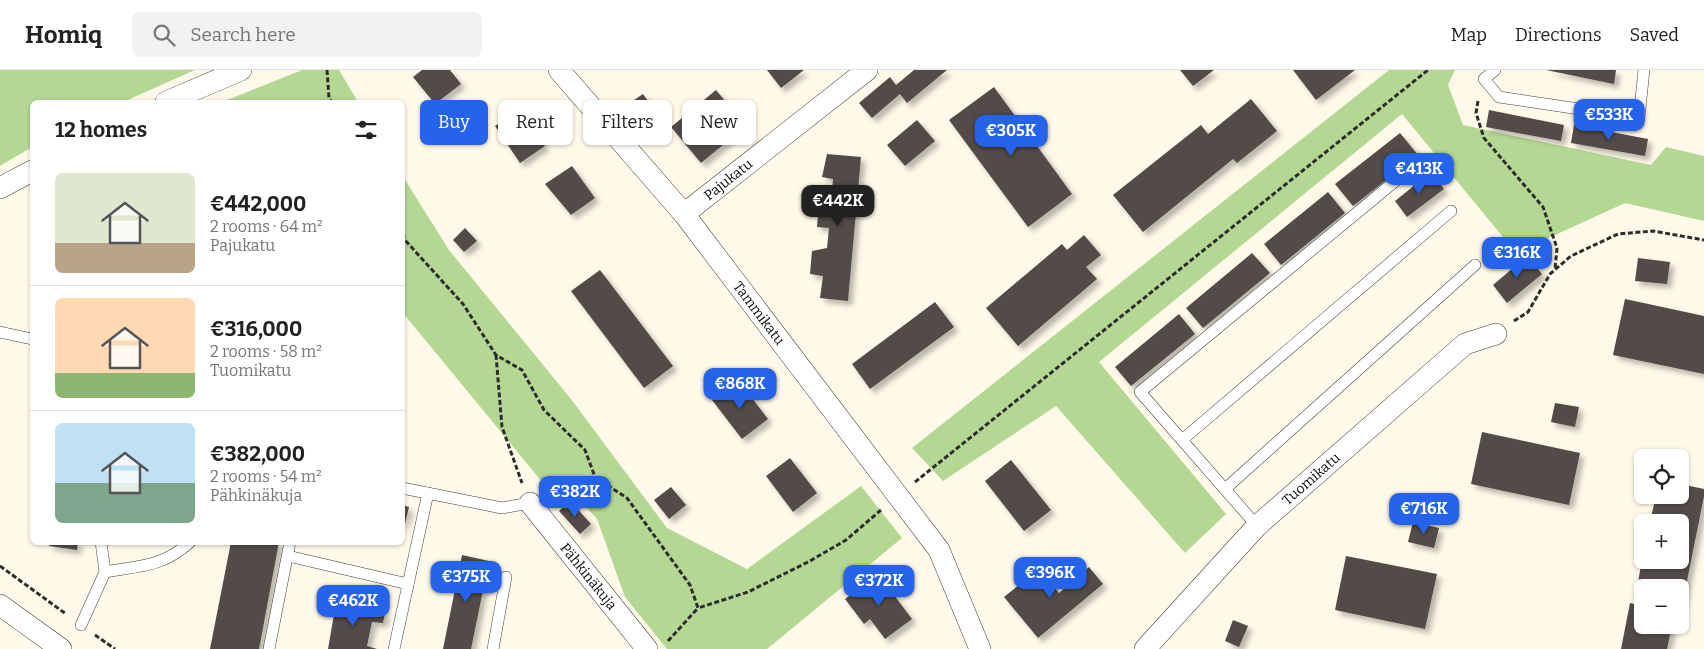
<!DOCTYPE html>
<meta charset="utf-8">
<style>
:root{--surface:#fff;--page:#f2f2f2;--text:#222;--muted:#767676;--line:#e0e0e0;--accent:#2563eb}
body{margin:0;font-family:Bitter,serif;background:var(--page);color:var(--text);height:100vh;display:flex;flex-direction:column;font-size:19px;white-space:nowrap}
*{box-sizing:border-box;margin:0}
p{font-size:16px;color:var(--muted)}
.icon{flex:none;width:28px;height:28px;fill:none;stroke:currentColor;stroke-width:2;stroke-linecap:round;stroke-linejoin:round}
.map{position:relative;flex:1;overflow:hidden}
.drawer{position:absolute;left:30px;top:30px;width:375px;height:445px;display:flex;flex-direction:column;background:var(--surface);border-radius:8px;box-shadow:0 1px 4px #0004}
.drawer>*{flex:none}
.top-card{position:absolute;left:420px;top:30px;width:475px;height:45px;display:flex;gap:10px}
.tools{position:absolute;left:1634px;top:379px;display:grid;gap:10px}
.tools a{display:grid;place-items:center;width:55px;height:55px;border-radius:8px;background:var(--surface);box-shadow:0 1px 4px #0004;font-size:25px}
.price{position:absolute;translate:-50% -42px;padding:0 11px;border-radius:10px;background:var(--accent);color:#fff;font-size:16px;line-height:32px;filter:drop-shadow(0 1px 2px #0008)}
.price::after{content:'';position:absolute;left:50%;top:30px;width:15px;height:11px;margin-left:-8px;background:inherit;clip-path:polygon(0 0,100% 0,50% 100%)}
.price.on{background:#222;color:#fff}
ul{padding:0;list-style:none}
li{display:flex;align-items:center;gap:15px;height:125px;padding:0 25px}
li+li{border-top:1px solid var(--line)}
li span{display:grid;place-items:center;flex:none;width:140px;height:100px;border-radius:8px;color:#555}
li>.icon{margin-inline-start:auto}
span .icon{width:60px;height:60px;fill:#fffc;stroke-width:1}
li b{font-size:21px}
h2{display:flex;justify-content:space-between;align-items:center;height:60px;padding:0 25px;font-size:21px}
.chip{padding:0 18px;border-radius:8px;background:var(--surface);box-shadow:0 1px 4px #0004;font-size:18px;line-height:45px}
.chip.on{background:var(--accent);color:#fff}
header{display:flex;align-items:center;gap:30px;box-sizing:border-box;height:70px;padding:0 25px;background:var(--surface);border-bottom:1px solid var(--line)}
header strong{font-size:24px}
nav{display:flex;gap:28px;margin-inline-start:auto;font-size:18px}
.search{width:350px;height:45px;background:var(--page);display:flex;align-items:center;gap:12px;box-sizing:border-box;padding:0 18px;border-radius:8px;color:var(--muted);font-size:19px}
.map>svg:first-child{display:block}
.forest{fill:#b5d794}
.building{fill:#534b47;filter:url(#shadow)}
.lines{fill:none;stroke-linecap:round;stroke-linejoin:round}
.lane-casing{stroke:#3e3e3e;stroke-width:12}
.street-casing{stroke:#3e3e3e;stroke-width:22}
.path{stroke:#2d2d2d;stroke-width:3;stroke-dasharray:5 2.5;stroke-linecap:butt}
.lane{stroke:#fff;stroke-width:11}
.street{stroke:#fff;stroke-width:21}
.labels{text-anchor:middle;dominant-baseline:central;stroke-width:5;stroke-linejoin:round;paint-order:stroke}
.street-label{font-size:14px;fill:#0b0b0b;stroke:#fff}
</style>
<header>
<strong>Homiq</strong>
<div class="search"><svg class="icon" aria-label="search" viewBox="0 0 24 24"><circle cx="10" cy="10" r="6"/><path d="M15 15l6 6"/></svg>Search here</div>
<nav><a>Map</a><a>Directions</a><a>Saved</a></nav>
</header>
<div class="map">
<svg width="1704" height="579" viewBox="0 0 1704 579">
<defs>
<filter id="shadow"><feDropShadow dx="4.5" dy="4.5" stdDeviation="2.5" flood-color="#0004"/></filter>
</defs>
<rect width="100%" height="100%" fill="#fff9e9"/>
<g class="forest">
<polygon points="0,0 195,0 123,32 32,32 32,77 0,96"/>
<polygon points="302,0 339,0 358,32 222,32"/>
<polygon points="1389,0 1455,0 1448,15 1463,55 1651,95 1666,77 1704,86 1704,151 1625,133 1516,183 1402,44 1099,292 1226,444 1185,483 1056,336 943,411 912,378"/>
<polygon points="402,105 449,180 571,329 667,458 747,499 861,416 902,468 767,579 667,579 625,527 597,449 567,416 548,419 403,243"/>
</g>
<g class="building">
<polygon points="422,0 450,0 461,14 435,34 413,7"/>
<polygon points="767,0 804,0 781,18"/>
<polygon points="914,0 947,0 907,33 900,24 872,48 859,33 890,7 896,15"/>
<polygon points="1180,0 1214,0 1193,16"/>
<polygon points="1293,0 1355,0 1316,30"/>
<polygon points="1546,0 1616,0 1614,14"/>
<polygon points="994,17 1072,124 1028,157 949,50"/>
<polygon points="716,20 746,56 701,93 671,57"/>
<polygon points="643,24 661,49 652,55 634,30"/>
<polygon points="1251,29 1277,61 1237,93 1233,89 1143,162 1113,125 1201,55 1208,64"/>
<polygon points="520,39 545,76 520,93 495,56"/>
<polygon points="1489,40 1564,55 1561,71 1486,57"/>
<polygon points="917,50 935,71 905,96 887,75"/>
<polygon points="1574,55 1648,69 1645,86 1571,73"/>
<polygon points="1400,63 1418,85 1353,136 1335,114"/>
<polygon points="827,84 861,87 848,231 820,228 823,206 810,204 812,181 827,178 829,158 817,157 819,131 831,130 833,109 822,107"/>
<polygon points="572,96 595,128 571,145 545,114"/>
<polygon points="1431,102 1444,119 1407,147 1395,131"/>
<polygon points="1328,122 1345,143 1281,195 1264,174"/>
<polygon points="465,158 477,171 464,182 453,170"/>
<polygon points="1084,165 1101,185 1086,197 1097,209 1018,276 986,238 1062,174 1067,180"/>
<polygon points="1252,183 1270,203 1203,258 1186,238"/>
<polygon points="1527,186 1542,204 1507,233 1493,215"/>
<polygon points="1638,188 1670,192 1667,214 1635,211"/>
<polygon points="600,200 673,296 644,318 571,221"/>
<polygon points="1625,229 1704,246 1704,304 1613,285"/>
<polygon points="935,232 954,257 870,319 852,294"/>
<polygon points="1179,244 1195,264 1131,316 1115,297"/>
<polygon points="738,310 768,349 742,369 712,330"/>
<polygon points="1555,333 1579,337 1575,357 1551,352"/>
<polygon points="1482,362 1580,383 1569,435 1471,414"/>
<polygon points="790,388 817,423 793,442 766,406"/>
<polygon points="1011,390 1051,440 1024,461 985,411"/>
<polygon points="1680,414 1704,419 1704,426 1681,541 1680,518 1642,518 1642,555 1672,555 1667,579 1621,579 1630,533 1634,534 1642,490 1680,490 1680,452 1650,452 1656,425 1680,425"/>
<polygon points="671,417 686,435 669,449 654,430"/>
<polygon points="570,431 591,454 580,464 559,441"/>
<polygon points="402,435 409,437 405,454 402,454"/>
<polygon points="1413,452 1439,458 1434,478 1408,472"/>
<polygon points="50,472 78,472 77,480 49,476"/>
<polygon points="231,472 279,472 259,579 210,579"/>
<polygon points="462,485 489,491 471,579 443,579"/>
<polygon points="1346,486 1437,504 1425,559 1335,540"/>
<polygon points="1089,497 1103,514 1038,568 1004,527 1039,499 1059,523"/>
<polygon points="878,504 912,549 885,569 870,549 864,554 845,529"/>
<polygon points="336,533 385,542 383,553 372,552 367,576 377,579 328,579"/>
<polygon points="1233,550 1248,556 1239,577 1225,571"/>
</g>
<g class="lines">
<defs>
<g id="lane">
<polyline points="1495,0 1484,9 1499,27 1639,48 1644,0"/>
<polyline points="0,262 32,269"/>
<polyline points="1182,370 1451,141"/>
<polyline points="402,418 502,438 530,433"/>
<polyline points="1225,419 1475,195"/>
<polyline points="1257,456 1140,322 1416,94"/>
<polyline points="288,486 408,514"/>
<path d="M105 502C139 496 163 497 190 472"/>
<polyline points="81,555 105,502 101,472"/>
<polyline points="269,579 290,472"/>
<polyline points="394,579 428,423"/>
<polyline points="493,579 506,507"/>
</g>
<g id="street">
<path id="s1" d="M559 0 684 144 939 480 980 579"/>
<polyline points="166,32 241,0"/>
<polyline points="0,118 32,101"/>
<path id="s2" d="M684 144 867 0"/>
<path id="s3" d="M530 433 647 579"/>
<polyline points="0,535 61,579"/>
<path id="s4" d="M1145 579 1257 456 1465 274 1496 264"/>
</g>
</defs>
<use href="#lane" class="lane-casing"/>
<use href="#street" class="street-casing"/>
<g class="path">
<polyline points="327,0 329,28 332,32"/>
<polyline points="1478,31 1476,43 1484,68 1543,137 1557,178 1555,199"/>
<polyline points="402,134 404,169 463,234 496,285 522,300 544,340 585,380 595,407 627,428 690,515 698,538 748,522 810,491 846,470 881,440"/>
<polyline points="1514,251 1528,242 1550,204 1571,186 1618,164 1653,161 1704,170"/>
<polyline points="496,285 502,357 522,413"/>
<polyline points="915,412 1428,0"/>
<polyline points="0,496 66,544"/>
<polyline points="95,565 115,579"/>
<polyline points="668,571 698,538"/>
</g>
<use href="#lane" class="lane"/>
<use href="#street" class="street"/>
</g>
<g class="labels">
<g class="street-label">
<text stroke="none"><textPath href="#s2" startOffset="56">Pajukatu</textPath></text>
<text stroke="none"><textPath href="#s1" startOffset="315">Tammikatu</textPath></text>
<text stroke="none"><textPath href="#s4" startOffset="238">Tuomikatu</textPath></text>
<text stroke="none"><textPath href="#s3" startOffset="94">Pähkinäkuja</textPath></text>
</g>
</g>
</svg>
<div class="tools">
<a><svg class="icon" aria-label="locate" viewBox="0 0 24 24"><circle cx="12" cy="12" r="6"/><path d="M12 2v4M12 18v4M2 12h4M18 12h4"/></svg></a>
<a>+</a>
<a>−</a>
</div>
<b class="price" style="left:1609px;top:71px">€533K</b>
<b class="price" style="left:1011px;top:87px">€305K</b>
<b class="price" style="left:1419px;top:125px">€413K</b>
<b class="price on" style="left:838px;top:157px">€442K</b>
<b class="price" style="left:1517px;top:209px">€316K</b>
<b class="price" style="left:740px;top:340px">€868K</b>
<b class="price" style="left:575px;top:448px">€382K</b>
<b class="price" style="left:1424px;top:465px">€716K</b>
<b class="price" style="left:1050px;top:529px">€396K</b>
<b class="price" style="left:466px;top:533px">€375K</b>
<b class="price" style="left:879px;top:537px">€372K</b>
<b class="price" style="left:353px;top:557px">€462K</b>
<div class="top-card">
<a class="chip on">Buy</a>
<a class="chip">Rent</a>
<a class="chip">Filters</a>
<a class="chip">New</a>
</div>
<section class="drawer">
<h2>12 homes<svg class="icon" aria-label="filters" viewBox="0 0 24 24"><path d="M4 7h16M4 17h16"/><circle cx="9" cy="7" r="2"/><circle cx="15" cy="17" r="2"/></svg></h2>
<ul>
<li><span style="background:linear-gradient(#dfe7d0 70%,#b9a48a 0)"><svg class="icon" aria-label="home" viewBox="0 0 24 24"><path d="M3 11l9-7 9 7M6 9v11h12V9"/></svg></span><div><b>€442,000</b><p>2 rooms · 64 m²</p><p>Pajukatu</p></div></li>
<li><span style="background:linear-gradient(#ffd9b3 75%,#8fb573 0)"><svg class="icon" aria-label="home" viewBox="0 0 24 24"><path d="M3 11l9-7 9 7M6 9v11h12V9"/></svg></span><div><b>€316,000</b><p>2 rooms · 58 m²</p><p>Tuomikatu</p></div></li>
<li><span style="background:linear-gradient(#bfe0f5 60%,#7fa58c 0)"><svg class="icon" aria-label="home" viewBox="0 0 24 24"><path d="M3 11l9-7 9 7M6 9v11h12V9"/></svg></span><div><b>€382,000</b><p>2 rooms · 54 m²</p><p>Pähkinäkuja</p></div></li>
</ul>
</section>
</div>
